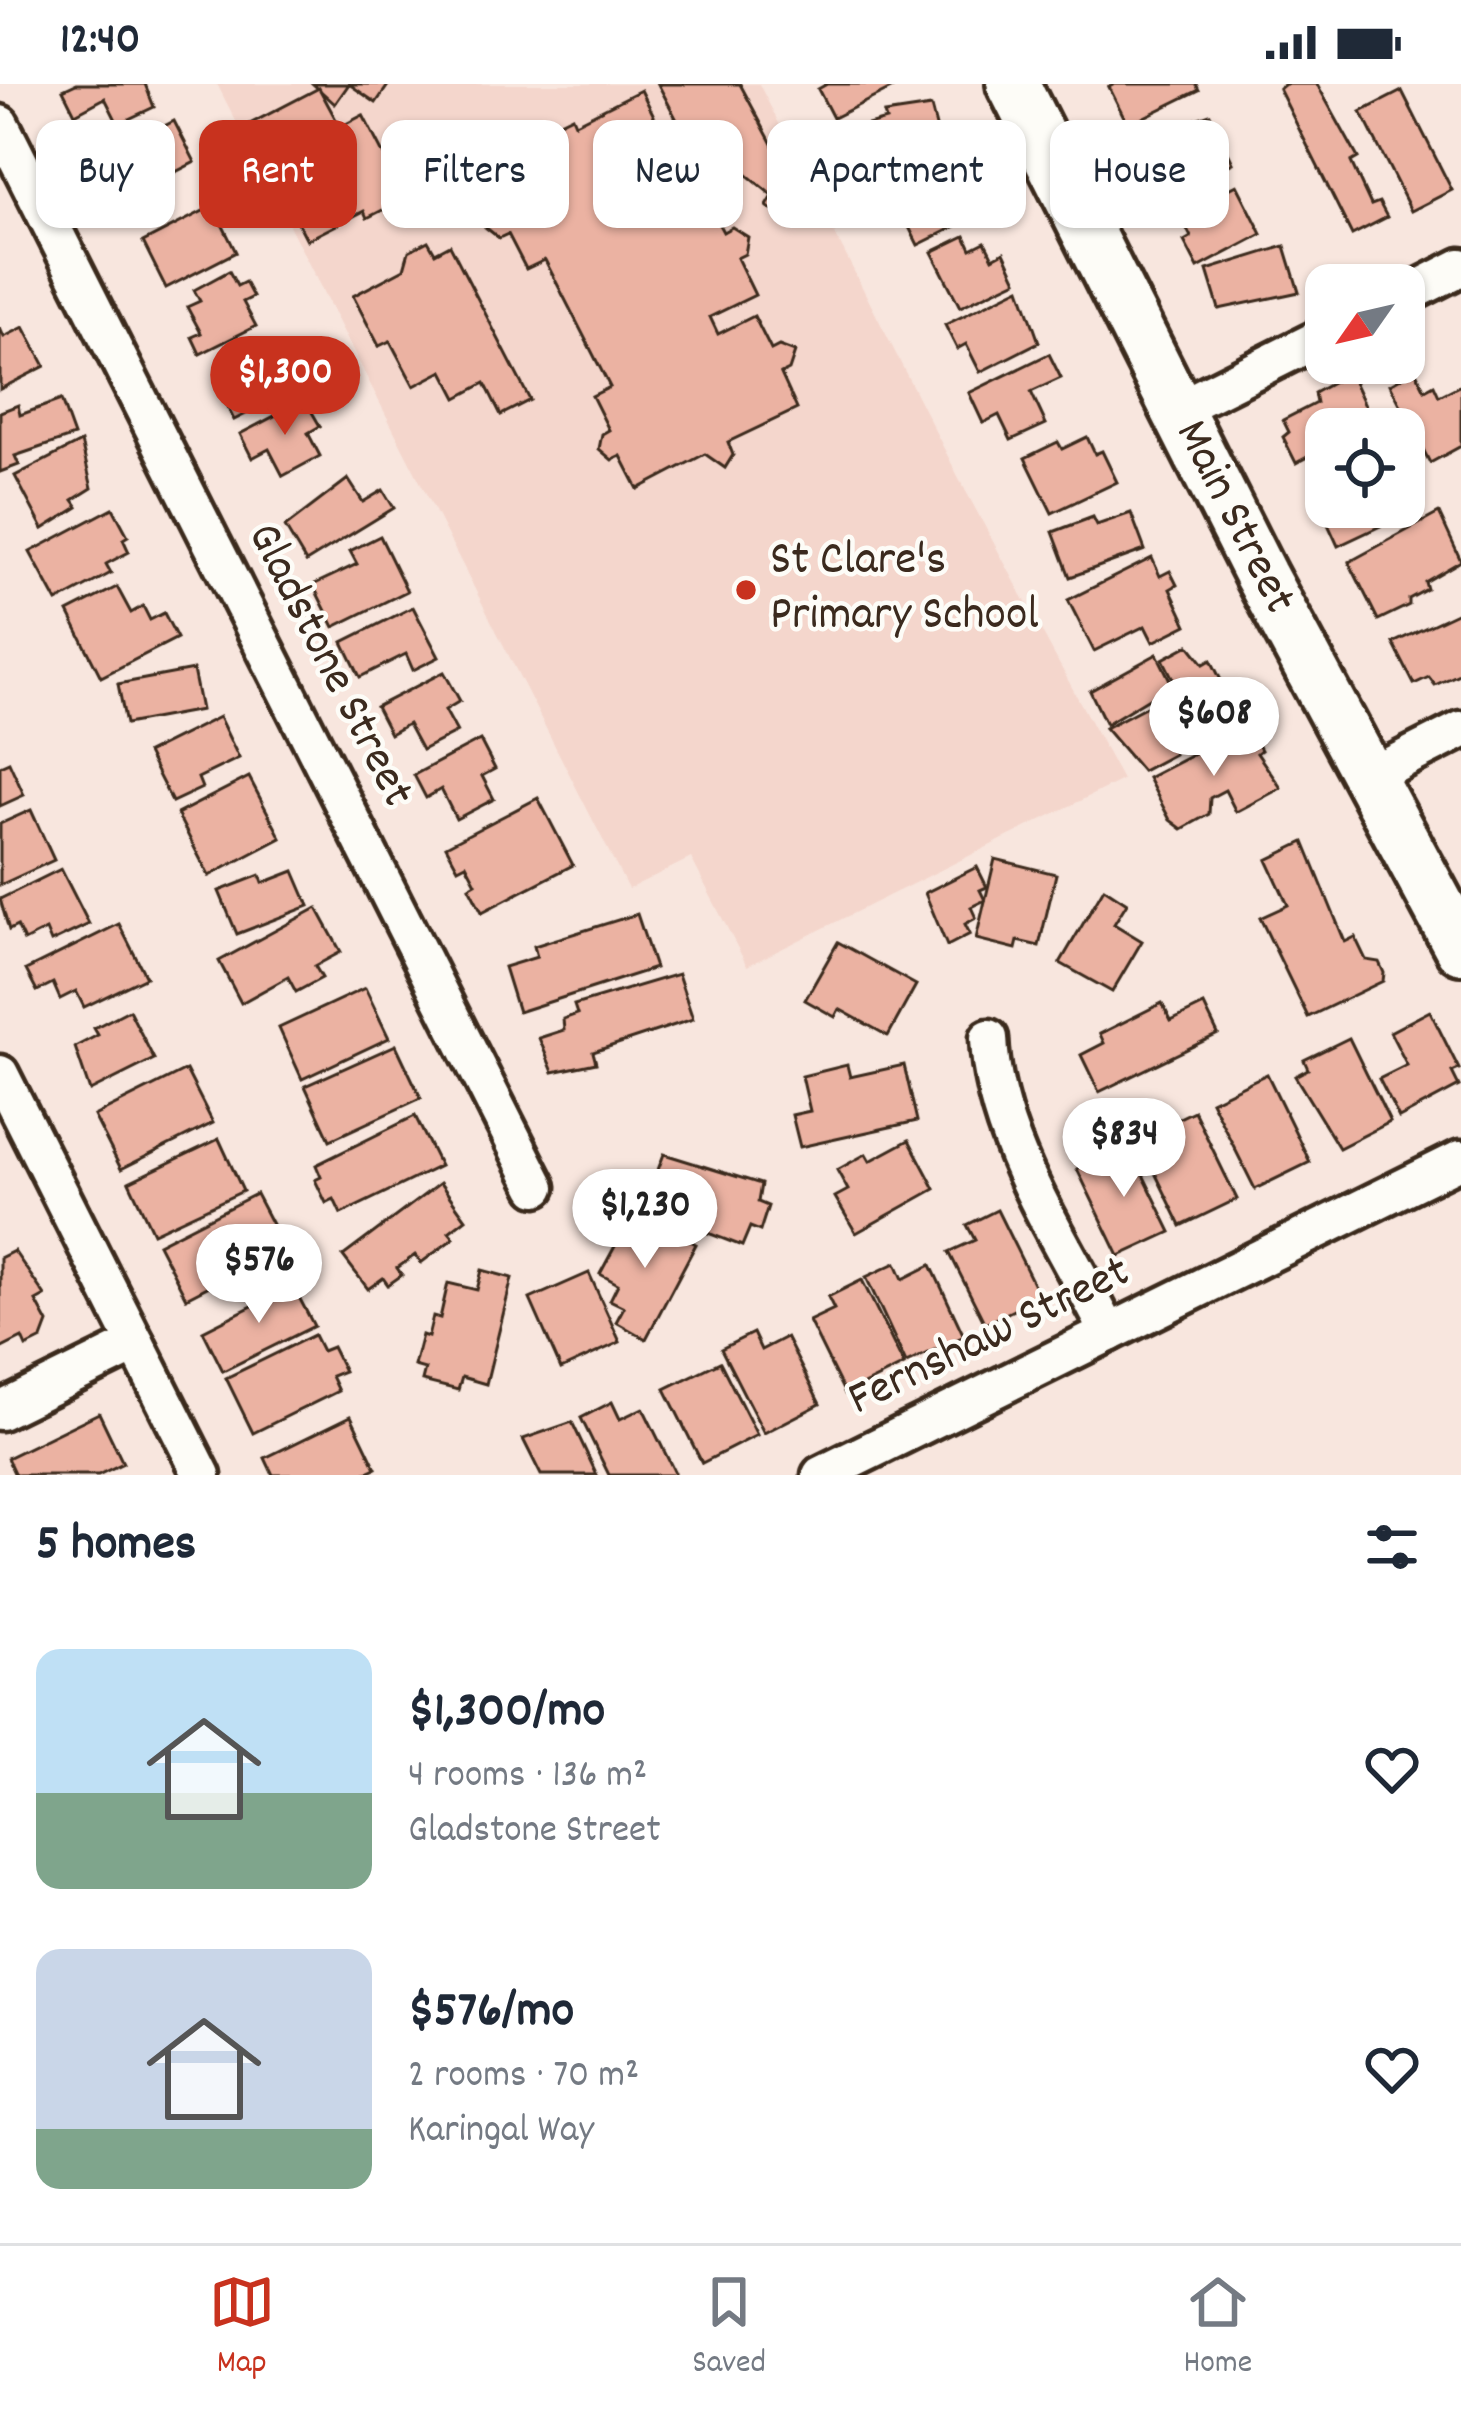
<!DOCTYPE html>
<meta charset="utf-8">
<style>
:root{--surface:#fff;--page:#f6f6f7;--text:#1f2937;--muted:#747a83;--line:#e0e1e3;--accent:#c8321e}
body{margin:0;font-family:Dekko,sans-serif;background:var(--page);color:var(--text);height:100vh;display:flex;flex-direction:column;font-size:45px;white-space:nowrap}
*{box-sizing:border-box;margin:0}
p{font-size:39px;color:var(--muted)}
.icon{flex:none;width:66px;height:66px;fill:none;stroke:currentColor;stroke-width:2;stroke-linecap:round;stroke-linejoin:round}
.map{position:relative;height:1391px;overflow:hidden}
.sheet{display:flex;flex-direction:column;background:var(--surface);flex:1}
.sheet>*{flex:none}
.top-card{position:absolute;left:36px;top:36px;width:1389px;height:108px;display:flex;gap:24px}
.needle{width:78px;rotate:236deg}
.fabs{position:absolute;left:1305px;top:180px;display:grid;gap:24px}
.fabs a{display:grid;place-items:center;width:120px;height:120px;border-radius:24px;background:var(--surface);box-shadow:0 3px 9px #0004;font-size:60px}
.price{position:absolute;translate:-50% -102px;padding:0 27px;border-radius:42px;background:#fff;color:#222;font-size:39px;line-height:78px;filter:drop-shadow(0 3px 6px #0008)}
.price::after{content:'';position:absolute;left:50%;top:72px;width:36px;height:27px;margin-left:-18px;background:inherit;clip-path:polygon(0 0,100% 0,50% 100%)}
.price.active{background:var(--accent);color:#fff}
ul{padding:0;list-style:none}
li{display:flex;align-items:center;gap:36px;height:300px;padding:0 36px}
li span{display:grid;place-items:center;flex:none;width:336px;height:240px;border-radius:24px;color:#555}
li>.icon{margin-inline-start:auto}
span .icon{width:144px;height:144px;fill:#fffc;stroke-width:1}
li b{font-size:51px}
h2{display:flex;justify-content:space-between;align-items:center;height:144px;padding:0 36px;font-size:51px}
.chip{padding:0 42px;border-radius:24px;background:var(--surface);box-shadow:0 3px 9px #0004;font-size:42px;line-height:108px}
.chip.active{background:var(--accent);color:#fff}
.status{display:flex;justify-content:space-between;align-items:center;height:84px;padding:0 60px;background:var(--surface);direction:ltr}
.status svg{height:33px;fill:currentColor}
.tab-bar{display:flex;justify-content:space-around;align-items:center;height:168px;border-top:3px solid var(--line);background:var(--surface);font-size:33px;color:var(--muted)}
.tab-bar a{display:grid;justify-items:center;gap:6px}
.tab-bar .active{color:var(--accent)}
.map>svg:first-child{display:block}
.built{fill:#f4d6cc}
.building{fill:#ebb2a2;stroke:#3b2a1e;stroke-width:3}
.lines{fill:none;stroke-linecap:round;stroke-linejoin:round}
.street-casing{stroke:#3b2a1e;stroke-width:45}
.secondary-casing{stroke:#3b2a1e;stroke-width:60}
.street{stroke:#fdfcf7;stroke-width:36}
.secondary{stroke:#fdfcf7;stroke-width:51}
.poi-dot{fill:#c8321e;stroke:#fdfcf7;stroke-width:4.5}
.labels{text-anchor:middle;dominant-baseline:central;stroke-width:9;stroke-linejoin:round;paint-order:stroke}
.street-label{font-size:48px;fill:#3b2a1e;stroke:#fdfcf7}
.poi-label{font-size:48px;fill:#3b2a1e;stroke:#fdfcf7;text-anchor:start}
</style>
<div class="status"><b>12:40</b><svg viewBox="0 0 49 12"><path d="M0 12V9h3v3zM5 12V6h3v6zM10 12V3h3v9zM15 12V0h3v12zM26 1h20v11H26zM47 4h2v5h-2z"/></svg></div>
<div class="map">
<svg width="1461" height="1391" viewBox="0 0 1461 1391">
<rect width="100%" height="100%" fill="#f8e6de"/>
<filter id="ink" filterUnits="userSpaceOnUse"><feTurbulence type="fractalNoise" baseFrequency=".00833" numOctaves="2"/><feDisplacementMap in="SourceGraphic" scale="24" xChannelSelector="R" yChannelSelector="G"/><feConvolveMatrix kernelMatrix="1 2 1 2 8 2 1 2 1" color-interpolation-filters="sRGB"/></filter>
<g filter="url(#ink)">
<polygon class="built" points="217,0 759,0 962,400 1122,696 747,882 691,774 628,805"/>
<g class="building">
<polygon points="76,0 145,0 154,23 118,40 105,14 75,30 63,6"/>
<polygon points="313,0 389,0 376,19 349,0 335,20"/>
<polygon points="658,0 740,0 802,116 776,130 767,122 773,112 734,80 727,87 688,57"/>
<polygon points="827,0 901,0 833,34 818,5"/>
<polygon points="1115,0 1196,0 1199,6 1128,41 1109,3"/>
<polygon points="1317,0 1358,74 1351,78 1371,121 1379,118 1387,133 1352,151 1279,5 1285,0"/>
<polygon points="319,4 340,43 363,31 406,114 367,134 364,127 307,156 248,41"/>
<polygon points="641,6 659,42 666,39 678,47 675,65 668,69 684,99 650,118 661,139 705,115 723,148 732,143 748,153 745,170 737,174 755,211 710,233 718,250 754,232 771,266 779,262 795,268 789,286 781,290 797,325 728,358 733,371 725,384 705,370 638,405 621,372 612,376 599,365 602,350 609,346 592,312 610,303 545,176 526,185 508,150 499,154 485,143 487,126 493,123 476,89 543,56 539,48 572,32 575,39"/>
<polygon points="1402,7 1452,106 1411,127 1361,28"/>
<polygon points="931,23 942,66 863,86 853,45 886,36 884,30"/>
<polygon points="1210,30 1233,79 1162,113 1150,88 1170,79 1156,50"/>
<polygon points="174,37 195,78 160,96 172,120 139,138 127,115 119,119 97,77"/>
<polygon points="950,83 959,101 966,97 982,129 918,161 890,105"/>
<polygon points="1237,101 1262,150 1198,184 1184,157 1191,153 1184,139 1208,127 1203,118"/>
<polygon points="213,122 236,168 166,204 143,158"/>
<polygon points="965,152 971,165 985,158 993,174 1004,168 1017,196 960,223 932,168"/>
<polygon points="428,157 435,169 450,161 530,316 501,331 485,299 457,314 443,287 414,302 390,257 379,262 353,212 404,185 409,167"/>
<polygon points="1285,162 1299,208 1219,225 1207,186"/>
<polygon points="229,187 237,202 245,198 253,213 243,218 256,242 200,270 192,253 201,249 187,223 200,217 194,206"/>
<polygon points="1020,204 1039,258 980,288 966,260 957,265 945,241"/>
<polygon points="24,243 45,282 0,305 0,244 4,253"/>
<polygon points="287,267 305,300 234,336 217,303"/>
<polygon points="1049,270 1061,294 1031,308 1046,340 1011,356 999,331 983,339 969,309"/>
<polygon points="1415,286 1425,306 1434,301 1439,312 1461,301 1461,362 1430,379 1390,300"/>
<polygon points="1350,289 1373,338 1359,345 1326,345 1326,363 1296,379 1283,353 1289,348 1283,336 1316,319 1314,309"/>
<polygon points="61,316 74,352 15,372 19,381 0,388 0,328 18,321 20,331"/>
<polygon points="305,316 320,342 308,349 320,372 283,392 269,365 252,374 240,350"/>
<polygon points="1087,353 1095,370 1102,367 1117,398 1052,429 1025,374 1058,358 1062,365"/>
<polygon points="81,358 92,404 73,416 78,423 43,445 15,392"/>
<polygon points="348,395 363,418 383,406 394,424 306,478 285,443"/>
<polygon points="1404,411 1412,427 1338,462 1321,425 1404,423"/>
<polygon points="113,424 128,452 123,455 129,468 106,480 111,489 57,518 30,468"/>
<polygon points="1131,429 1145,466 1070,493 1053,448 1093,433 1097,441"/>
<polygon points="1439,429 1461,477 1425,498 1427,505 1409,515 1409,521 1378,536 1349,478"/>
<polygon points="380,452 407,507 334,543 313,501 357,480 350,467"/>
<polygon points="1152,474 1160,492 1170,487 1177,501 1170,505 1187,541 1153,558 1145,542 1094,567 1068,516"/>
<polygon points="117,503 131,529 143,522 150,536 164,529 177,554 101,593 68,528"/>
<polygon points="413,523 439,573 413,586 406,570 360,593 343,558"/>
<polygon points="1461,527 1461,589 1435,601 1429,593 1414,600 1393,559"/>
<polygon points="1189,561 1204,580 1211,576 1226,606 1188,625 1163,575"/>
<polygon points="1157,570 1172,600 1106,640 1090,607"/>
<polygon points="193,586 201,626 126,640 118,600"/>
<polygon points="444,588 460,617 445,626 457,648 422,666 408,640 390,650 376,623"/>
<polygon points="1158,616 1170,639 1165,642 1174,670 1142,687 1105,644"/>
<polygon points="219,633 239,674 198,694 202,704 172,718 147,669"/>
<polygon points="1248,642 1261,666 1257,669 1281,704 1236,728 1225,706 1210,714 1209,730 1182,745 1170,736 1148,694"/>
<polygon points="480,656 495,685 482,692 494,715 456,735 441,705 426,714 414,691"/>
<polygon points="9,678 24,711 0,722 0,682"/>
<polygon points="249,693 281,754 209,792 177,730"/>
<polygon points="538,714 573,781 482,828 469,803 476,799 466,780 458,784 446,762"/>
<polygon points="31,726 54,776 0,801 0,740"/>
<polygon points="1304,758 1345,858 1355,853 1366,876 1379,878 1384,889 1383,897 1308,933 1260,834 1288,821 1267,776"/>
<polygon points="995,775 1056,790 1039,862 1018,857 1016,865 976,855"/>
<polygon points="977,783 987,803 980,806 985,816 971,823 976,834 965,840 970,850 947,862 925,809"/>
<polygon points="61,785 89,840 51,858 46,846 24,857 17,842 9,846 0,815"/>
<polygon points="294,787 309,822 237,850 219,807 260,791 263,799"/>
<polygon points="1104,804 1127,819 1114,840 1142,857 1112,908 1060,879"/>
<polygon points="317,824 341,868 315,882 322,894 296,908 288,893 241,919 219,877"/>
<polygon points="637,830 655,884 518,928 504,883 537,873 534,862"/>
<polygon points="119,840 146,893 84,923 76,907 60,915 53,899 37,907 26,886"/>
<polygon points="838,858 916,901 888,952 839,925 835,933 805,916"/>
<polygon points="678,890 693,935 593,968 596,979 553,988 539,954 564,946 563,935 577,930 574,921"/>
<polygon points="365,904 389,954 302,995 279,944"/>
<polygon points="1162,919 1171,937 1204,921 1218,950 1099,1008 1081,971 1104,959 1100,950"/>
<polygon points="129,926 154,975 90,1007 75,963 98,951 94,944"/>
<polygon points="1430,927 1459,985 1452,988 1459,1002 1399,1034 1379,995 1407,981 1390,948"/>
<polygon points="1349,954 1390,1038 1339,1064 1295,992 1308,985 1304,976"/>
<polygon points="396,961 421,1014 330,1056 305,1002"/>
<polygon points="847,981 850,993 904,981 917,1037 800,1063 792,1031 810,1027 802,992"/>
<polygon points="186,986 213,1039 121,1085 94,1032"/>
<polygon points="1267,990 1310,1078 1255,1105 1211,1017"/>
<polygon points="1194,1027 1237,1115 1181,1142 1138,1054"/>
<polygon points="415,1032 440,1082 341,1130 334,1115 326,1119 315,1096 321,1093 316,1081"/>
<polygon points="219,1055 243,1107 153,1149 129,1098"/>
<polygon points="909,1056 935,1105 856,1149 835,1113 848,1106 837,1086 866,1070 870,1077"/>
<polygon points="1128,1060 1171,1148 1119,1172 1077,1085"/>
<polygon points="664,1070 761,1100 758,1118 768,1122 760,1147 750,1143 742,1162 687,1141 694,1125 648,1112"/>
<polygon points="440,1099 466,1135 449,1148 454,1154 421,1179 415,1171 397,1184 402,1191 388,1201 383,1194 368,1205 343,1172"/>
<polygon points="256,1110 276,1148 263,1155 271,1170 186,1214 158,1160"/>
<polygon points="997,1126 1040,1213 985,1240 949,1168 975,1156 967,1141"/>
<polygon points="634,1127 696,1160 646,1255 616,1238 624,1223 610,1216 618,1200 600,1190"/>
<polygon points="14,1167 45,1212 36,1217 48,1239 42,1255 26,1263 22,1254 0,1265 0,1174"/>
<polygon points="896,1179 903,1195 931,1181 964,1252 906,1279 866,1193"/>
<polygon points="482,1186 512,1194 486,1300 462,1293 458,1306 422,1297 425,1285 414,1282 422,1251 428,1253 433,1232 440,1234 448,1199 477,1206"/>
<polygon points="589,1189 620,1258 561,1285 530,1215"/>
<polygon points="289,1194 314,1242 223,1287 203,1247 260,1218 257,1211"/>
<polygon points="862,1196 904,1281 845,1310 809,1237 834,1225 828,1213"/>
<polygon points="753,1249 761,1266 786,1253 820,1320 764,1349 721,1265"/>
<polygon points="314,1251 322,1267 332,1263 344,1287 331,1292 338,1307 253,1349 226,1294"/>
<polygon points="720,1278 757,1351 702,1379 665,1305"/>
<polygon points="612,1318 620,1335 643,1324 676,1391 609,1391 581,1334"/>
<polygon points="99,1329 123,1379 98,1391 15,1391 7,1374"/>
<polygon points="351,1332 376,1384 361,1391 273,1391 265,1374"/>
<polygon points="572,1338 597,1391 541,1391 523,1355"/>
</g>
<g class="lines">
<defs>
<g id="street">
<polyline points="0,40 537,1103"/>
<polyline points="1404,212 1461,183"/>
<polyline points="1176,326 1326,251"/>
<polyline points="1368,693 1461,646"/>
<path d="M989 954C993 1058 1063 1157 1109 1249"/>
<polyline points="0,990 202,1391"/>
<polyline points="0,1327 136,1260"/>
<polyline points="821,1391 1461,1075"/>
</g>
<polyline id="secondary" points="1013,0 1261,492 1461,864"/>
</defs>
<use href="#street" class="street-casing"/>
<use href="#secondary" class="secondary-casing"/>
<use href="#street" class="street"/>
<use href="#secondary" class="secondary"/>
</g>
</g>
<circle class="poi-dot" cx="746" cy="506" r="12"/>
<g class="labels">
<g class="street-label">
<text transform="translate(1233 434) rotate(63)">Main Street</text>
<text transform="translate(328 582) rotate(63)">Gladstone Street</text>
<text transform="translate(990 1254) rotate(-26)">Fernshaw Street</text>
</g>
<g class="poi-label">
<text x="770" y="478">St Clare's<tspan x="770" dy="55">Primary School</tspan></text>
</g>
</g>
</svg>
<div class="fabs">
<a><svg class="needle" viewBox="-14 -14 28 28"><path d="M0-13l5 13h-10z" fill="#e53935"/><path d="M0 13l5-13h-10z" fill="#747a83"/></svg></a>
<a><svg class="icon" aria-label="locate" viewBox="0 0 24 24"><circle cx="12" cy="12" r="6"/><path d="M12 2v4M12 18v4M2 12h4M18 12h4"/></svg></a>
</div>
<b class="price active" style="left:285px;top:354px">$1,300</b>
<b class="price" style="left:1214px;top:695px">$608</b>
<b class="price" style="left:1124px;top:1116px">$834</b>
<b class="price" style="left:645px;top:1187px">$1,230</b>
<b class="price" style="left:259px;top:1242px">$576</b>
<div class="top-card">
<a class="chip">Buy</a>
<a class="chip active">Rent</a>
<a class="chip">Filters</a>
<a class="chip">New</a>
<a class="chip">Apartment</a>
<a class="chip">House</a>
</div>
</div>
<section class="sheet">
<h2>5 homes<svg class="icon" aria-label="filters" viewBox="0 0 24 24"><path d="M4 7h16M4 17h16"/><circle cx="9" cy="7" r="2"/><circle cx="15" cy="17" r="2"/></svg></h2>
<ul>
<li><span style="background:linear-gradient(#bfe0f5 60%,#7fa58c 0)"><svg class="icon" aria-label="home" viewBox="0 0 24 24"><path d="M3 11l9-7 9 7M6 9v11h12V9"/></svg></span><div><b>$1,300/mo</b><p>4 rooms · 136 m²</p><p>Gladstone Street</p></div><svg class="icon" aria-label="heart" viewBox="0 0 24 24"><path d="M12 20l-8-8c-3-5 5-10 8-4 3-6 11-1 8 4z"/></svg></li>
<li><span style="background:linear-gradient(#c9d6e8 75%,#7fa58c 0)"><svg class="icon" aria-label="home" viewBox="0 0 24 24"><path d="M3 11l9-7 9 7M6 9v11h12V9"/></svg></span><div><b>$576/mo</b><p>2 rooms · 70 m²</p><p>Karingal Way</p></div><svg class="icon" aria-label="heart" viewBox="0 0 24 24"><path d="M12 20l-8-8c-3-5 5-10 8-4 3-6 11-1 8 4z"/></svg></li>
</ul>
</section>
<nav class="tab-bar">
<a class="active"><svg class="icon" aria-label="map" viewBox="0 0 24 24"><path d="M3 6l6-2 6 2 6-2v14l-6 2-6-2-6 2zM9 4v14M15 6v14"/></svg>Map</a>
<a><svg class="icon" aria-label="saved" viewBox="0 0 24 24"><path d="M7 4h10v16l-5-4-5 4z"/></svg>Saved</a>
<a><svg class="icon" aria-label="home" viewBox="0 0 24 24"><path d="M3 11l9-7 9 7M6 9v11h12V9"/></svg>Home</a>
</nav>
